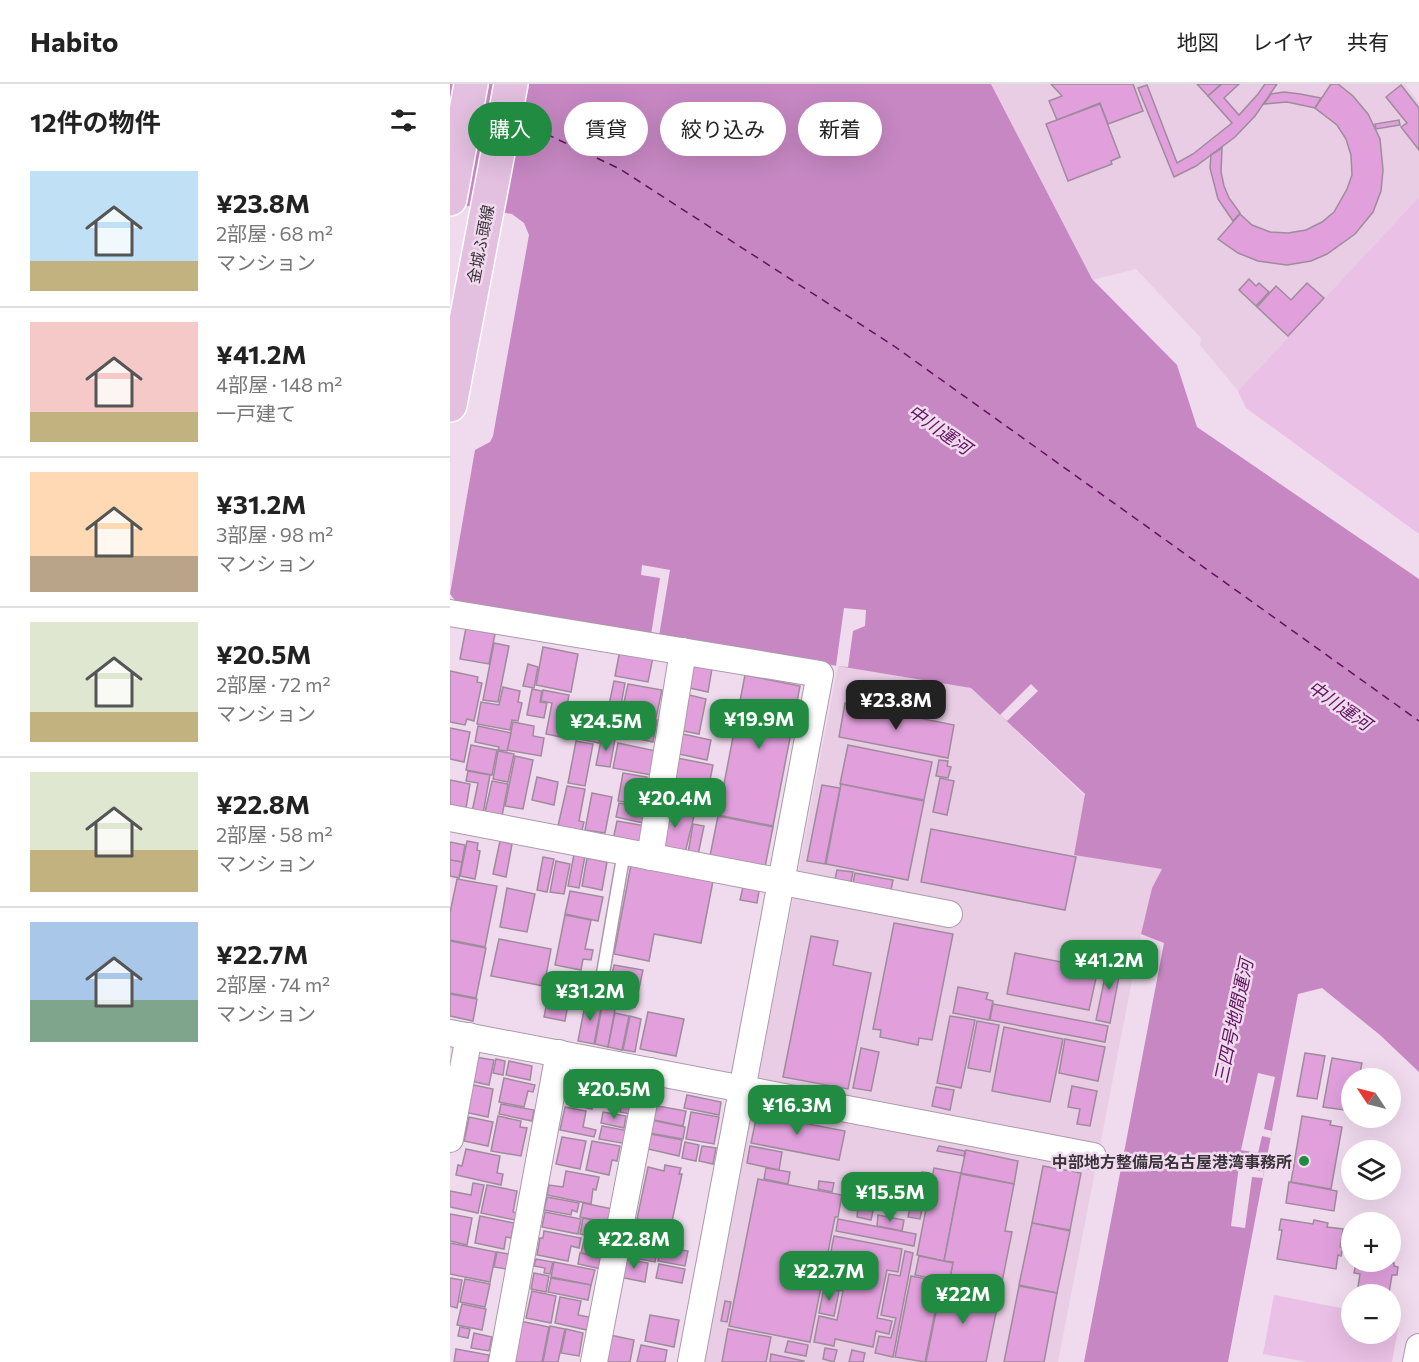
<!DOCTYPE html>
<html lang="ja">
<meta charset="utf-8">
<style>
:root{--surface:#fff;--page:#f2f2f2;--text:#222;--muted:#767676;--line:#e0e0e0;--accent:#218b42}
body{margin:0;font-family:Commissioner,"Noto Sans JP",sans-serif;background:var(--page);color:var(--text);height:100vh;display:flex;flex-direction:column;font-size:22px;white-space:nowrap}
*{box-sizing:border-box;margin:0}
p{font-size:20px;color:var(--muted)}
.icon{flex:none;width:33px;height:33px;fill:none;stroke:currentColor;stroke-width:2;stroke-linecap:round;stroke-linejoin:round}
.map{position:relative;flex:1;overflow:hidden}
.side{display:flex;flex-direction:column;background:var(--surface);width:450px}
.side>*{flex:none}
.guide{position:absolute;left:18px;top:18px;width:570px;height:54px;display:flex;gap:12px}
.needle{width:39px;rotate:305deg}
.tools{position:absolute;left:891px;top:984px;display:grid;gap:12px}
.tools a{display:grid;place-items:center;width:60px;height:60px;border-radius:50%;background:var(--surface);box-shadow:0 6px 24px #0002;font-size:30px}
.price{position:absolute;translate:-50% -51px;padding:0 14px;border-radius:12px;background:var(--accent);color:#fff;font-size:20px;line-height:39px;filter:drop-shadow(0 2px 3px #0008)}
.price::after{content:'';position:absolute;left:50%;top:36px;width:18px;height:14px;margin-left:-9px;background:inherit;clip-path:polygon(0 0,100% 0,50% 100%)}
.price.selected{background:#222;color:#fff}
ul{padding:0;list-style:none}
li{display:flex;align-items:center;gap:18px;height:150px;padding:0 30px}
li+li{border-top:2px solid var(--line)}
li span{display:grid;place-items:center;flex:none;width:168px;height:120px;border-radius:0px;color:#555}
li>.icon{margin-inline-start:auto}
span .icon{width:72px;height:72px;fill:#fffc;stroke-width:1}
li b{font-size:26px}
h2{display:flex;justify-content:space-between;align-items:center;height:72px;padding:0 30px;font-size:26px}
.tag{padding:0 21px;border-radius:27px;background:var(--surface);box-shadow:0 6px 24px #0002;font-size:21px;line-height:54px}
.tag.selected{background:var(--accent);color:#fff}
header{display:flex;align-items:center;gap:36px;box-sizing:border-box;height:84px;padding:0 30px;background:var(--surface);border-bottom:2px solid var(--line)}
header strong{font-size:28px}
nav{display:flex;gap:33px;margin-inline-start:auto;font-size:21px}
main{display:flex;flex:1;min-height:0}
.map>svg:first-child{display:block}
.built{fill:#e8cde5}
.green{fill:#eac0e6}
.water{fill:#c687c2}
.pier{fill:#f0dbee}
.lines{fill:none;stroke-linecap:round;stroke-linejoin:round}
.ferry{stroke:#60135e;stroke-width:1.5;stroke-dasharray:8 6;stroke-linecap:butt}
.building{fill:#e1a0dc;stroke:#9e8b9c;stroke-width:1.5}
.service-casing{stroke:#ac99ab;stroke-width:15}
.minor-casing{stroke:#ac99ab;stroke-width:28}
.primary-casing{stroke:#fff;stroke-width:36}
.service{stroke:#fff;stroke-width:12}
.minor{stroke:#fff;stroke-width:26}
.primary{stroke:#e3bfe0;stroke-width:33}
.poi-dot{fill:#218b42;stroke:#f0dbee;stroke-width:2}
.labels{text-anchor:middle;dominant-baseline:central;stroke-width:5;stroke-linejoin:round;paint-order:stroke}
.street-label{font-size:16px;fill:#3a323a;stroke:#f0dbee}
.poi-label{font-size:16px;font-weight:bold;fill:#3a323a;stroke:#f0dbee;text-anchor:end}
.water-label{font-size:18px;font-style:italic;fill:#60135e;stroke:#f0dbee}
</style>
<header>
<strong>Habito</strong>
<nav><a>地図</a><a>レイヤ</a><a>共有</a></nav>
</header>
<main>
<section class="side">
<h2>12件の物件<svg class="icon" aria-label="filters" viewBox="0 0 24 24"><path d="M4 7h16M4 17h16"/><circle cx="9" cy="7" r="2"/><circle cx="15" cy="17" r="2"/></svg></h2>
<ul>
<li><span style="background:linear-gradient(#bfe0f5 75%,#c2b280 0)"><svg class="icon" aria-label="home" viewBox="0 0 24 24"><path d="M3 11l9-7 9 7M6 9v11h12V9"/></svg></span><div><b>¥23.8M</b><p>2部屋 · 68 m²</p><p>マンション</p></div></li>
<li><span style="background:linear-gradient(#f6c9c9 75%,#c2b280 0)"><svg class="icon" aria-label="home" viewBox="0 0 24 24"><path d="M3 11l9-7 9 7M6 9v11h12V9"/></svg></span><div><b>¥41.2M</b><p>4部屋 · 148 m²</p><p>一戸建て</p></div></li>
<li><span style="background:linear-gradient(#ffd9b3 70%,#b9a48a 0)"><svg class="icon" aria-label="home" viewBox="0 0 24 24"><path d="M3 11l9-7 9 7M6 9v11h12V9"/></svg></span><div><b>¥31.2M</b><p>3部屋 · 98 m²</p><p>マンション</p></div></li>
<li><span style="background:linear-gradient(#dfe7d0 75%,#c2b280 0)"><svg class="icon" aria-label="home" viewBox="0 0 24 24"><path d="M3 11l9-7 9 7M6 9v11h12V9"/></svg></span><div><b>¥20.5M</b><p>2部屋 · 72 m²</p><p>マンション</p></div></li>
<li><span style="background:linear-gradient(#dfe7d0 65%,#c2b280 0)"><svg class="icon" aria-label="home" viewBox="0 0 24 24"><path d="M3 11l9-7 9 7M6 9v11h12V9"/></svg></span><div><b>¥22.8M</b><p>2部屋 · 58 m²</p><p>マンション</p></div></li>
<li><span style="background:linear-gradient(#a9c7e8 65%,#7fa58c 0)"><svg class="icon" aria-label="home" viewBox="0 0 24 24"><path d="M3 11l9-7 9 7M6 9v11h12V9"/></svg></span><div><b>¥22.7M</b><p>2部屋 · 74 m²</p><p>マンション</p></div></li>
</ul>
</section>
<div class="map">
<svg width="969" height="1278" viewBox="0 0 969 1278">
<rect width="100%" height="100%" fill="#f0dbee"/>
<g class="built">
<polygon points="541,0 955,0 969,19 969,113 788,307 750,261 751,254 686,185 642,196"/>
<polygon points="388,582 521,604 712,785 702,804 691,850 608,1278 253,1278"/>
</g>
<g class="green">
<polygon points="969,113 969,450 796,324 788,307"/>
<polygon points="824,1211 901,1226 902,1250 940,1250 941,1233 950,1235 942,1278 857,1278 813,1270"/>
</g>
<polygon class="water" points="0,0 541,0 642,195 727,281 747,343 969,495 969,988 930,951 872,904 848,910 778,1278 634,1278 714,859 691,850 702,804 712,785 624,771 635,710 521,604 7,519 0,510 25,366 40,358 43,352 79,151 74,139 62,130 0,119"/>
<g class="pier">
<polygon points="192,481 220,486 209,552 201,551 210,494 191,491"/>
<polygon points="394,524 416,526 415,542 403,547 398,583 386,582"/>
<polygon points="581,600 588,607 557,637 550,631"/>
<polygon points="808,989 825,993 814,1045 822,1047 821,1054 812,1052 808,1069 791,1066"/>
<polygon points="789,1082 814,1088 813,1094 802,1093 795,1144 781,1142"/>
</g>
<g class="lines">
<polyline class="ferry" points="71,38 170,85 444,262 969,637"/>
</g>
<g class="building">
<polygon points="601,0 683,0 693,27 658,40 650,19 607,36 599,17 612,12"/>
<polygon points="747,0 771,0 758,12"/>
<polygon points="772,0 789,0 774,14 789,31 808,10 815,0 827,0 805,32 785,53 746,82 724,93 688,4 697,1 727,79 743,70 782,39 758,12"/>
<polygon points="881,0 888,0 903,12 918,30 930,55 933,86 931,107 923,128 905,150 877,170 861,177 837,181 808,177 788,169 768,155 790,130 802,141 820,148 838,149 856,146 872,138 884,128 897,105 902,91 901,71 896,55 887,41 865,24"/>
<polygon points="951,1 969,24 969,66 951,43 957,39 936,13"/>
<polygon points="834,8 850,10 871,14 865,24 837,18 814,20 821,10"/>
<polygon points="650,20 670,73 661,77 662,80 618,97 596,40"/>
<polygon points="949,36 950,41 926,45 925,40"/>
<polygon points="772,64 771,88 774,102 779,114 790,129 783,137 768,115 760,84 761,71"/>
<polygon points="799,195 806,202 809,199 819,208 806,222 789,206"/>
<polygon points="857,199 874,214 838,252 807,223 826,202 841,216"/>
<polygon points="16,544 45,550 39,580 10,575"/>
<polygon points="44,559 59,562 48,618 33,616"/>
<polygon points="93,563 128,570 121,608 86,601"/>
<polygon points="170,566 203,573 198,598 165,592"/>
<polygon points="78,580 88,583 84,604 73,602"/>
<polygon points="239,580 262,584 258,608 235,603"/>
<polygon points="0,587 28,593 27,598 32,599 24,637 17,635 15,641 0,638"/>
<polygon points="295,591 350,602 323,742 268,731"/>
<polygon points="164,597 175,599 169,632 157,630"/>
<polygon points="178,600 212,606 206,634 172,627"/>
<polygon points="53,603 70,607 68,618 72,619 68,637 62,636 60,646 27,640 31,618 49,621"/>
<polygon points="82,605 92,607 90,618 97,619 94,634 77,631"/>
<polygon points="93,606 119,611 111,653 96,650 102,619 91,617"/>
<polygon points="235,610 256,615 249,650 228,646"/>
<polygon points="395,619 504,641 498,674 389,653"/>
<polygon points="120,627 154,633 149,659 115,652"/>
<polygon points="176,630 207,636 203,658 171,651"/>
<polygon points="160,634 172,636 169,653 157,650"/>
<polygon points="63,638 84,642 83,652 94,654 91,672 57,666"/>
<polygon points="28,642 61,649 57,667 48,666 49,663 25,658"/>
<polygon points="0,644 20,648 14,678 0,675"/>
<polygon points="228,649 261,656 257,676 224,669"/>
<polygon points="152,652 165,655 160,683 146,681"/>
<polygon points="126,657 143,660 135,702 118,699"/>
<polygon points="168,659 206,667 201,691 163,684"/>
<polygon points="21,661 47,666 42,691 16,686"/>
<polygon points="398,661 482,678 474,716 390,700"/>
<polygon points="48,667 64,670 58,698 43,695"/>
<polygon points="65,672 83,676 73,725 55,722"/>
<polygon points="222,673 263,681 259,701 218,693"/>
<polygon points="489,676 498,677 497,682 501,683 498,694 486,692"/>
<polygon points="18,687 40,691 33,730 22,728 28,699 16,697"/>
<polygon points="173,689 197,693 192,721 168,717"/>
<polygon points="87,693 108,698 104,721 82,716"/>
<polygon points="218,694 238,698 233,719 214,716"/>
<polygon points="490,694 504,697 497,731 483,728"/>
<polygon points="0,696 20,700 16,724 0,721"/>
<polygon points="42,697 58,700 52,732 35,728"/>
<polygon points="391,700 474,717 458,796 376,780"/>
<polygon points="372,701 390,704 375,780 357,777"/>
<polygon points="117,702 135,705 129,737 134,738 131,750 108,742"/>
<polygon points="142,709 162,713 155,749 135,746"/>
<polygon points="169,719 197,725 198,740 166,733"/>
<polygon points="213,721 245,728 235,769 205,763"/>
<polygon points="268,732 323,743 315,783 260,772"/>
<polygon points="167,737 196,742 193,761 163,756"/>
<polygon points="243,740 254,742 248,771 238,769"/>
<polygon points="481,745 626,773 615,826 471,798"/>
<polygon points="17,757 28,759 27,766 30,767 25,795 10,792"/>
<polygon points="50,757 62,760 56,793 43,790"/>
<polygon points="0,758 15,761 12,778 0,776"/>
<polygon points="124,770 135,772 129,804 118,802"/>
<polygon points="93,773 104,775 97,808 87,806"/>
<polygon points="137,774 157,778 152,806 132,802"/>
<polygon points="0,776 12,778 9,794 0,792"/>
<polygon points="106,777 120,780 114,810 100,808"/>
<polygon points="181,781 263,797 251,859 204,850 199,877 164,870"/>
<polygon points="387,786 403,788 401,798 385,795"/>
<polygon points="405,789 443,796 441,806 403,799"/>
<polygon points="7,795 47,802 35,863 0,856 0,829"/>
<polygon points="293,803 309,807 307,819 290,816"/>
<polygon points="57,804 85,810 77,848 50,843"/>
<polygon points="120,807 153,813 148,837 115,830"/>
<polygon points="115,831 141,836 135,865 143,866 141,876 133,875 131,886 105,881"/>
<polygon points="444,839 503,850 482,956 469,954 468,961 430,953 431,946 423,945"/>
<polygon points="361,852 388,857 383,881 421,889 398,1005 333,993"/>
<polygon points="49,855 101,865 94,902 41,892"/>
<polygon points="0,857 36,864 26,914 0,909"/>
<polygon points="565,869 648,885 639,926 557,910"/>
<polygon points="659,874 672,877 660,939 646,936"/>
<polygon points="164,881 193,886 185,923 157,917"/>
<polygon points="102,894 122,898 115,937 94,933"/>
<polygon points="508,903 538,909 536,915 543,917 539,936 503,929"/>
<polygon points="0,910 27,915 23,937 0,932"/>
<polygon points="136,916 152,919 144,960 128,957"/>
<polygon points="543,920 658,942 655,958 540,936"/>
<polygon points="152,923 165,925 158,963 145,960"/>
<polygon points="198,928 234,935 226,972 190,965"/>
<polygon points="165,929 179,932 172,966 158,963"/>
<polygon points="180,932 191,935 185,968 173,966"/>
<polygon points="500,932 525,936 511,1004 487,999"/>
<polygon points="527,937 549,941 540,988 518,984"/>
<polygon points="554,943 613,955 600,1018 542,1007"/>
<polygon points="615,955 655,963 648,997 609,989"/>
<polygon points="411,964 429,968 421,1007 403,1004"/>
<polygon points="855,969 875,972 867,1015 847,1012"/>
<polygon points="25,973 44,976 39,1001 20,997"/>
<polygon points="882,974 912,979 909,994 902,994 902,1027 873,1023"/>
<polygon points="46,975 55,977 53,991 43,989"/>
<polygon points="59,977 82,982 80,996 56,991"/>
<polygon points="123,991 147,996 142,1025 117,1020"/>
<polygon points="54,994 85,1001 83,1008 78,1007 74,1023 49,1018"/>
<polygon points="19,1000 43,1005 38,1033 14,1028"/>
<polygon points="622,1002 647,1007 640,1042 627,1040 630,1025 618,1023"/>
<polygon points="486,1003 504,1006 500,1026 482,1022"/>
<polygon points="174,1005 191,1008 186,1031 170,1028"/>
<polygon points="237,1011 271,1018 269,1031 234,1024"/>
<polygon points="51,1020 84,1026 82,1037 49,1030"/>
<polygon points="202,1021 236,1027 233,1042 199,1035"/>
<polygon points="115,1023 136,1027 133,1043 146,1046 144,1053 110,1046"/>
<polygon points="308,1026 338,1032 337,1036 395,1047 389,1076 301,1059"/>
<polygon points="153,1028 176,1032 174,1044 151,1039"/>
<polygon points="241,1028 269,1033 264,1060 236,1055"/>
<polygon points="48,1032 71,1037 70,1043 77,1044 71,1072 41,1067"/>
<polygon points="852,1032 881,1037 880,1041 892,1043 881,1105 841,1098"/>
<polygon points="19,1033 43,1038 38,1062 14,1057"/>
<polygon points="196,1035 235,1043 233,1055 193,1048"/>
<polygon points="152,1042 179,1047 177,1060 149,1055"/>
<polygon points="201,1050 232,1056 229,1072 198,1065"/>
<polygon points="112,1053 136,1057 130,1085 106,1080"/>
<polygon points="142,1057 170,1062 167,1077 162,1076 159,1091 136,1086"/>
<polygon points="235,1058 249,1061 246,1077 232,1074"/>
<polygon points="252,1062 266,1064 263,1080 249,1077"/>
<polygon points="300,1062 332,1068 329,1086 297,1079"/>
<polygon points="489,1062 515,1067 514,1072 487,1067"/>
<polygon points="16,1065 50,1072 47,1089 53,1090 51,1101 6,1091 8,1081 12,1082"/>
<polygon points="516,1066 568,1077 564,1100 511,1089"/>
<polygon points="215,1081 231,1084 229,1090 232,1090 221,1142 187,1135 198,1083 214,1087"/>
<polygon points="593,1082 631,1089 620,1146 582,1139"/>
<polygon points="316,1084 340,1088 338,1100 314,1095"/>
<polygon points="484,1084 511,1089 494,1177 467,1171"/>
<polygon points="116,1087 149,1093 146,1106 143,1105 141,1120 97,1111 99,1101 113,1103"/>
<polygon points="472,1088 479,1089 470,1135 458,1133 462,1116 466,1116"/>
<polygon points="511,1090 564,1100 555,1147 562,1148 550,1208 499,1199 503,1178 494,1177"/>
<polygon points="308,1095 392,1111 388,1133 385,1133 360,1258 279,1242"/>
<polygon points="369,1097 384,1099 382,1108 368,1105"/>
<polygon points="839,1098 887,1107 884,1127 836,1119"/>
<polygon points="23,1099 34,1101 28,1129 0,1123 0,1107 21,1111"/>
<polygon points="37,1101 67,1107 63,1128 67,1129 65,1136 31,1129"/>
<polygon points="97,1113 129,1119 127,1128 122,1126 121,1131 94,1126"/>
<polygon points="133,1119 163,1125 161,1139 130,1133"/>
<polygon points="408,1124 423,1127 421,1136 407,1133"/>
<polygon points="95,1128 131,1135 128,1150 92,1143"/>
<polygon points="0,1130 22,1134 17,1161 0,1157"/>
<polygon points="428,1131 454,1136 452,1147 427,1142"/>
<polygon points="30,1132 64,1139 61,1154 56,1153 54,1165 25,1159"/>
<polygon points="133,1134 165,1141 162,1157 130,1150"/>
<polygon points="388,1135 466,1150 464,1162 386,1147"/>
<polygon points="831,1135 863,1140 864,1136 878,1139 877,1143 893,1145 890,1163 893,1164 891,1172 888,1171 886,1185 827,1175 832,1146 829,1146"/>
<polygon points="582,1139 620,1147 607,1209 569,1201"/>
<polygon points="94,1147 131,1154 129,1164 121,1162 118,1177 87,1171 90,1154 93,1154"/>
<polygon points="135,1152 162,1157 159,1174 131,1169"/>
<polygon points="384,1152 452,1165 448,1188 437,1186 427,1234 442,1237 439,1250 426,1247 423,1263 385,1255 384,1262 364,1258 369,1232 387,1236 393,1207 374,1203"/>
<polygon points="181,1156 208,1162 205,1178 178,1173"/>
<polygon points="0,1159 46,1168 40,1198 0,1190"/>
<polygon points="211,1162 238,1167 235,1182 208,1177"/>
<polygon points="455,1167 463,1169 443,1273 425,1269 429,1252 441,1254 446,1234 431,1231 439,1190 450,1192"/>
<polygon points="47,1168 59,1170 56,1185 44,1183"/>
<polygon points="130,1169 159,1175 156,1186 128,1180"/>
<polygon points="469,1172 503,1179 499,1198 465,1191"/>
<polygon points="86,1175 103,1178 100,1190 94,1189 95,1184 84,1182"/>
<polygon points="173,1175 198,1179 195,1198 169,1193"/>
<polygon points="104,1178 145,1186 141,1201 101,1193"/>
<polygon points="906,1178 944,1179 944,1182 948,1183 947,1191 942,1191 939,1209 908,1203 910,1190 904,1189"/>
<polygon points="209,1180 235,1185 232,1199 206,1194"/>
<polygon points="84,1189 99,1192 96,1208 81,1205"/>
<polygon points="461,1192 491,1198 475,1278 445,1273"/>
<polygon points="0,1194 12,1196 7,1224 0,1222"/>
<polygon points="101,1194 141,1201 138,1216 98,1208"/>
<polygon points="15,1195 40,1200 35,1223 10,1218"/>
<polygon points="492,1198 550,1209 536,1278 476,1278"/>
<polygon points="569,1202 607,1209 594,1278 554,1278"/>
<polygon points="374,1204 389,1207 384,1232 369,1229"/>
<polygon points="82,1207 106,1212 101,1239 76,1234"/>
<polygon points="110,1213 131,1217 128,1231 139,1233 137,1246 105,1239"/>
<polygon points="275,1217 281,1218 277,1238 271,1237"/>
<polygon points="12,1220 36,1225 32,1246 7,1241"/>
<polygon points="200,1231 229,1236 224,1263 195,1257"/>
<polygon points="70,1237 99,1243 92,1278 62,1278"/>
<polygon points="100,1242 115,1245 108,1278 93,1278"/>
<polygon points="10,1243 20,1245 18,1254 8,1252"/>
<polygon points="116,1245 133,1249 129,1272 111,1269"/>
<polygon points="278,1245 321,1253 316,1278 272,1278"/>
<polygon points="24,1249 42,1253 39,1267 21,1264"/>
<polygon points="160,1251 184,1256 180,1278 155,1278"/>
<polygon points="338,1257 358,1261 356,1272 335,1268"/>
<polygon points="191,1261 217,1266 215,1278 187,1278"/>
<polygon points="375,1264 387,1266 384,1278 373,1275"/>
<polygon points="6,1265 39,1271 38,1278 4,1278"/>
<polygon points="402,1266 415,1269 413,1278 399,1278"/>
<polygon points="321,1270 354,1277 354,1278 320,1278"/>
</g>
<g class="lines">
<defs>
<polyline id="service" points="152,895 174,768"/>
<g id="minor">
<polyline points="0,529 370,590 241,1278"/>
<polyline points="0,734 499,830"/>
<polyline points="200,773 233,567"/>
<polyline points="0,949 643,1072"/>
<polyline points="0,1055 19,952"/>
<polyline points="52,1278 109,969"/>
<polyline points="144,1278 200,987"/>
<polyline points="966,1278 969,1263"/>
</g>
<g id="primary">
<polyline points="0,115 21,0"/>
<polyline points="0,321 61,0"/>
</g>
</defs>
<use href="#service" class="service-casing"/>
<use href="#minor" class="minor-casing"/>
<use href="#primary" class="primary-casing"/>
<use href="#service" class="service"/>
<use href="#minor" class="minor"/>
<use href="#primary" class="primary"/>
</g>
<circle class="poi-dot" cx="854" cy="1077" r="6"/>
<g class="labels">
<g class="street-label">
<text transform="translate(30 160) rotate(-79)">金城ふ頭線</text>
</g>
<g class="poi-label">
<text x="842" y="1077">中部地方整備局名古屋港湾事務所</text>
</g>
<g class="water-label">
<text transform="translate(490 345) rotate(35)">中川運河</text>
<text transform="translate(890 621) rotate(35)">中川運河</text>
<text transform="translate(783 937) rotate(-78)">三四号地間運河</text>
</g>
</g>
</svg>
<div class="tools">
<a><svg class="needle" viewBox="-14 -14 28 28"><path d="M0-13l5 13h-10z" fill="#e53935"/><path d="M0 13l5-13h-10z" fill="#767676"/></svg></a>
<a><svg class="icon" aria-label="layers" viewBox="0 0 24 24"><path d="M12 4l9 5-9 5-9-5zM3 14l9 5 9-5"/></svg></a>
<a>+</a>
<a>−</a>
</div>
<b class="price selected" style="left:446px;top:647px">¥23.8M</b>
<b class="price" style="left:309px;top:666px">¥19.9M</b>
<b class="price" style="left:156px;top:668px">¥24.5M</b>
<b class="price" style="left:225px;top:745px">¥20.4M</b>
<b class="price" style="left:659px;top:907px">¥41.2M</b>
<b class="price" style="left:140px;top:938px">¥31.2M</b>
<b class="price" style="left:164px;top:1036px">¥20.5M</b>
<b class="price" style="left:347px;top:1052px">¥16.3M</b>
<b class="price" style="left:440px;top:1139px">¥15.5M</b>
<b class="price" style="left:184px;top:1186px">¥22.8M</b>
<b class="price" style="left:379px;top:1218px">¥22.7M</b>
<b class="price" style="left:513px;top:1241px">¥22M</b>
<div class="guide">
<a class="tag selected">購入</a>
<a class="tag">賃貸</a>
<a class="tag">絞り込み</a>
<a class="tag">新着</a>
</div>
</div>
</main>
